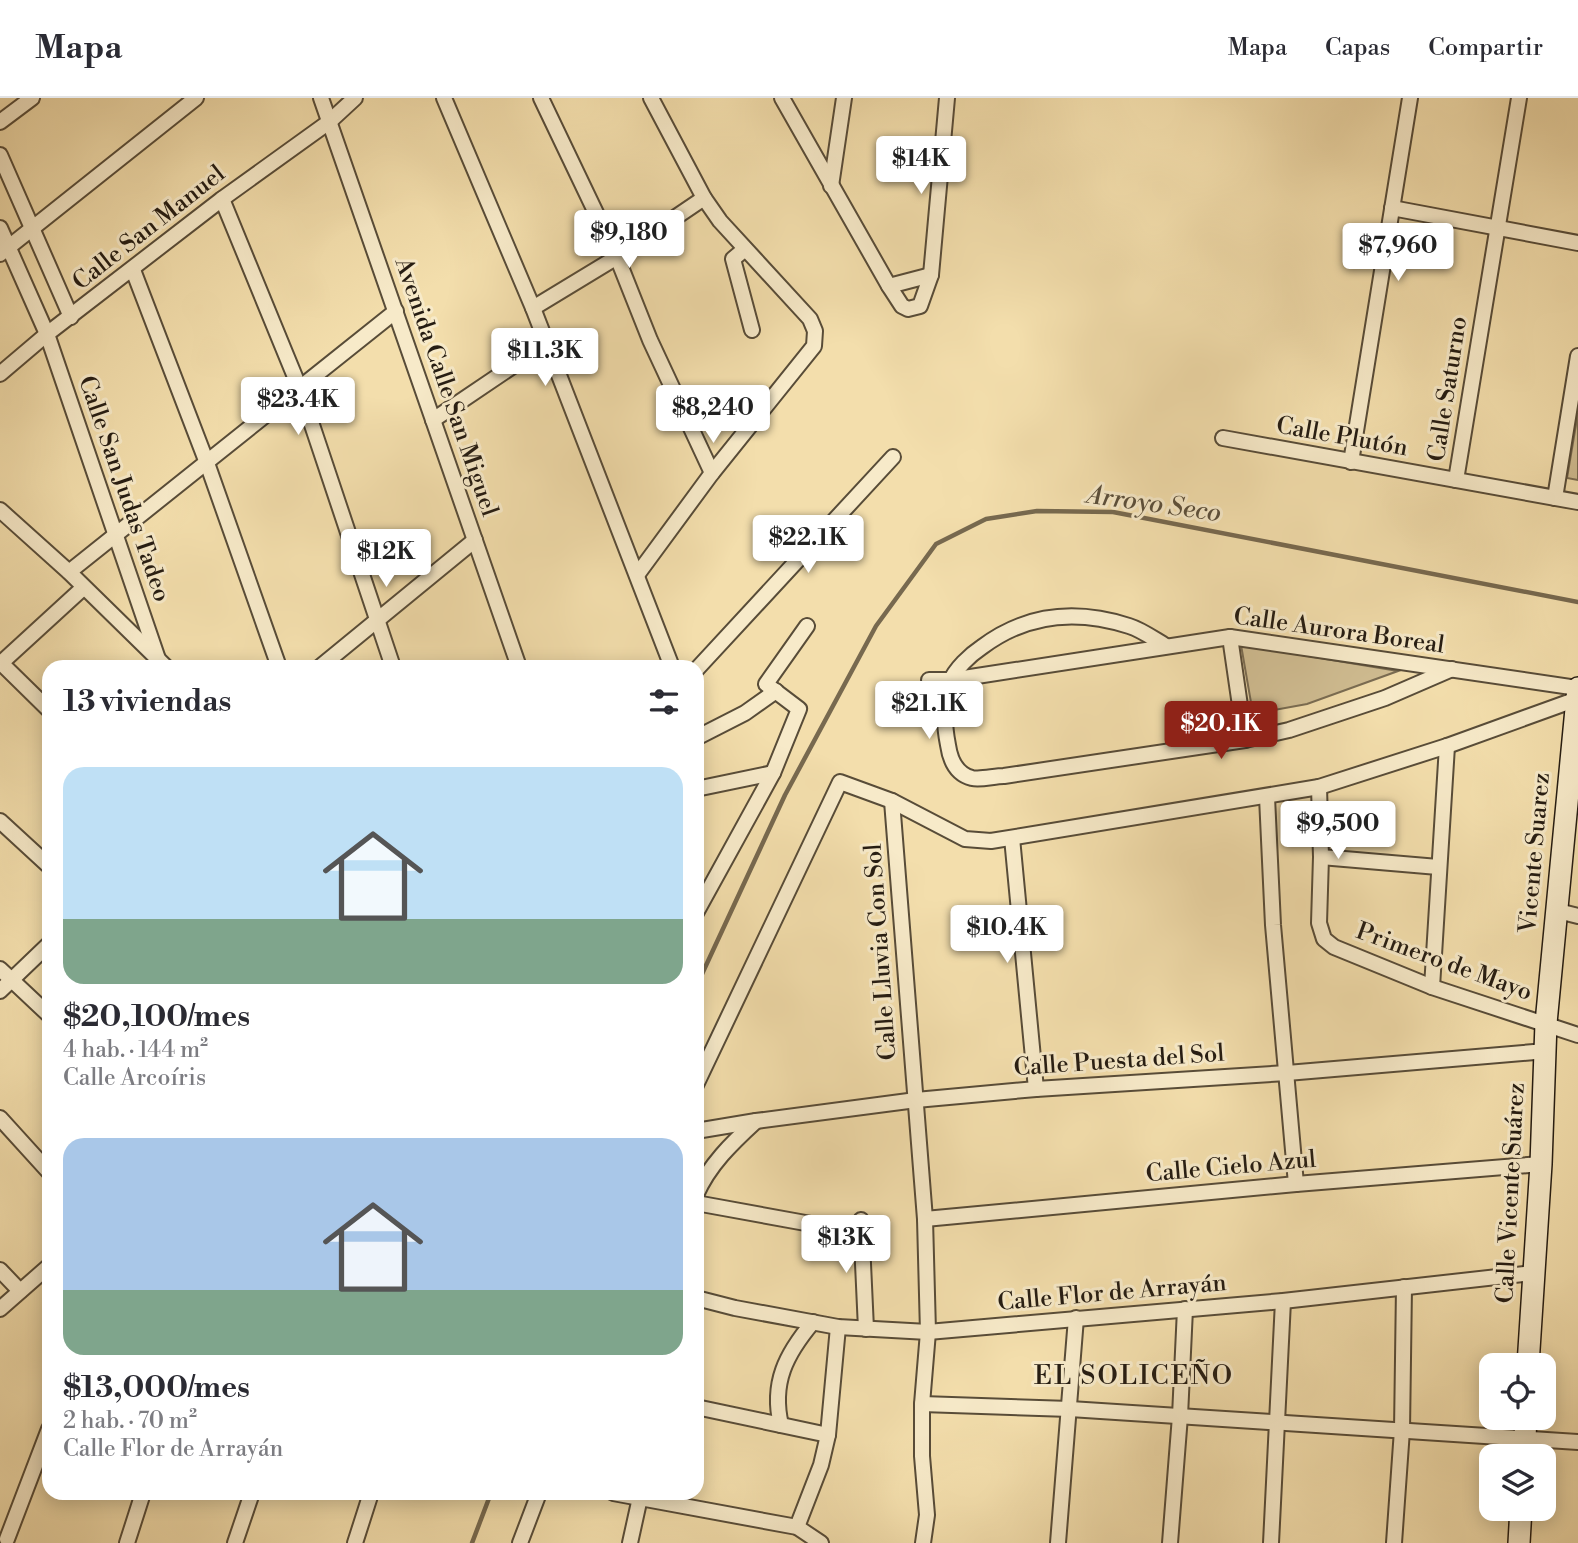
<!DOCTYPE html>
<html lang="es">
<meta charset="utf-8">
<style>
:root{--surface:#fff;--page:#f2f2f3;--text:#2b2b33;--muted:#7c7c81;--line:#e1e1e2;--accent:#8f2418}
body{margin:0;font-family:"Libre Bodoni",serif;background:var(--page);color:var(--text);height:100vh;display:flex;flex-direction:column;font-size:26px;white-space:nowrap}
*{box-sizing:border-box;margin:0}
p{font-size:23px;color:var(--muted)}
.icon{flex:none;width:38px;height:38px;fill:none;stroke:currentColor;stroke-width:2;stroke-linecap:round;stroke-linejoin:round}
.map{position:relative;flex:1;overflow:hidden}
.sheet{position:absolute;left:42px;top:562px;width:662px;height:840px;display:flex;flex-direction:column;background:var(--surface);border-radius:21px;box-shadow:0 4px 18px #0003}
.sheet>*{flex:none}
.controls{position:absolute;left:1479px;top:1255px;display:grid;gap:14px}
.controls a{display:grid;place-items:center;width:77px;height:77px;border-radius:14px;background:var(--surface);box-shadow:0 4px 18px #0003;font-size:35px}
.price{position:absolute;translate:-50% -60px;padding:0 16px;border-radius:7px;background:#fff;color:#222;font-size:23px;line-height:46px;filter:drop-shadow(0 2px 4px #0008)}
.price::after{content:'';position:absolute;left:50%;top:42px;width:21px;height:16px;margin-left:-10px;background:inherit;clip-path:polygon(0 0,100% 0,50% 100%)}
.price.on{background:var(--accent);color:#fff}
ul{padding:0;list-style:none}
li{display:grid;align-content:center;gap:14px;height:371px;padding:0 21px}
li span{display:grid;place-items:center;height:217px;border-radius:21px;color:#555}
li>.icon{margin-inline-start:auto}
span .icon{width:126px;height:126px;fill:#fffc;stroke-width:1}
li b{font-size:30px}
h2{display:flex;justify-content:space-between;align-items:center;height:84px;padding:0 21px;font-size:30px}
header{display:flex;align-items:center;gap:42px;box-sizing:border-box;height:98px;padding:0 35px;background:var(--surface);border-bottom:2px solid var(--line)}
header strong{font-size:33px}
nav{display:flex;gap:38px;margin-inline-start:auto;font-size:24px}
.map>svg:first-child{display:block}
.green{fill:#d0bd92;stroke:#7a6c52;stroke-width:2}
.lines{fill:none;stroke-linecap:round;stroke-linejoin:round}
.stream{stroke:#77694f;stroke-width:4.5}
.street-casing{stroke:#584c38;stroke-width:18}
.secondary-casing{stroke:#251c12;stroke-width:24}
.street{stroke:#f7eac9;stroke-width:14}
.secondary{stroke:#f7eac9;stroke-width:21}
.labels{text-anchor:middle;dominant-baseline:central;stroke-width:6;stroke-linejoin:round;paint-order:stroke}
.street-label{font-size:24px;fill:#251c12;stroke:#f7eac9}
.water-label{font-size:26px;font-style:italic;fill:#5b4f3b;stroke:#f7eac9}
.neighbourhood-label{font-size:26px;letter-spacing:2px;fill:#251c12;stroke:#f7eac9}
</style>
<header>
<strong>Mapa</strong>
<nav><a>Mapa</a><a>Capas</a><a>Compartir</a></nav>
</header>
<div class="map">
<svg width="1578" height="1445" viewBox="0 0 1578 1445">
<rect width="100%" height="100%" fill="#f3deac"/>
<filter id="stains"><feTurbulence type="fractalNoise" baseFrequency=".00286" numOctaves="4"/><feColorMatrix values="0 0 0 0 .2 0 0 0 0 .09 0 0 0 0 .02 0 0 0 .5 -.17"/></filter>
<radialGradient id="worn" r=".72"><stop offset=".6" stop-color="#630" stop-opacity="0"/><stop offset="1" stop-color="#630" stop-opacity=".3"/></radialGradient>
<g class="green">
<polygon points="1578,315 1578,382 1567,380"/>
<polygon points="1241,547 1398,573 1307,606 1253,616"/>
</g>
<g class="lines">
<g class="stream">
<polyline points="696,889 785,697 876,528 936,446 986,421 1037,413 1113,414 1578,504"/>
<polyline points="472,1445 491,1395"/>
</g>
<defs>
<g id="street">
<polyline points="321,0 519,569"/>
<polyline points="444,0 533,210 672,569"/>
<polyline points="541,0 617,159 650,242 712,375"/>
<polyline points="782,0 889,188 902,208 908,211 920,208 931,177 947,0"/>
<polyline points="0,24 32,0"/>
<polyline points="0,57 71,219"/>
<polyline points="831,88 844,0"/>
<polyline points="222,101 300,291 393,569"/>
<polyline points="1392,110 1578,145"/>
<polyline points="0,130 47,236 158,561"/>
<polyline points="745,151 733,161 752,232"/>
<polyline points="0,156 196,0"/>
<polyline points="133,172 207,365 279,569"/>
<polyline points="889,188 931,177"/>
<polyline points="533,210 617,159 704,100"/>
<polyline points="0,276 47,236 222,101 329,24 355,0"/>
<polyline points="433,322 547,245"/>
<polyline points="1223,340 1578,404"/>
<polyline points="1351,364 1410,0"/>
<polyline points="1456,382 1519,0"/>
<polyline points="1555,400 1578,258"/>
<polyline points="0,412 69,474 166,569"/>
<polyline points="69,474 396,213"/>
<polyline points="637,477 712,375 814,248 815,233 810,221 720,123 704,100 651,0"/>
<polyline points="1230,539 1245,642"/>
<path d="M1166 548C1154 541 1142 532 1129 528 1076 511 1026 516 982 549 970 557 955 571 950 584 943 605 944 627 948 647 950 661 956 676 972 680 981 682 994 678 1004 678L1245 642 1289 632 1385 600 1452 571"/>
<polyline points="0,564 49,612"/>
<polyline points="0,566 83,490"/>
<polyline points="320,569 475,442"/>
<polyline points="696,572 893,359"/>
<polyline points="929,582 951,582 1230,539 1578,590"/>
<polyline points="696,640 745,615 776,593"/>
<polyline points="1319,689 1321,759 1319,825 1324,841 1334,849 1432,889 1578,937"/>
<polyline points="696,691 773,675"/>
<polyline points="1267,699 1273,827 1296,1086"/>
<polyline points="892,703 925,1121 928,1234 922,1306 922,1358 927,1417 923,1445"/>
<polyline points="0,723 49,768"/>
<polyline points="1012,740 1036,991"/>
<polyline points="1321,759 1438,769"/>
<polyline points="1558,813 1578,818"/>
<polyline points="696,815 773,675 799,611 766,586 807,528"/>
<polyline points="0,871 49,917"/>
<polyline points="1432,889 1447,648"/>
<polyline points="0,893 49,846"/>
<polyline points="696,987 840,684 892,703 965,741 991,743 1319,689 1447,648 1577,601"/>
<polyline points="0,1020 49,1074"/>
<polyline points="696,1033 756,1023 916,1002 1036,991 1287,975 1546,953"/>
<path d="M696 1097C709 1067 732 1045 756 1023"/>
<polyline points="696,1105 822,1128"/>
<polyline points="925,1121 1296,1086 1541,1066"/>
<polyline points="861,1122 866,1231"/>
<polyline points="0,1172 20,1193"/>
<polyline points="696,1200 735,1210 838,1229 928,1234 1283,1203 1533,1175"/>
<polyline points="0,1211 49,1168"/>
<polyline points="922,1306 1070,1311 1578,1344"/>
<polyline points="696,1309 828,1337"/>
<path d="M781 1327C771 1285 786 1256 813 1224"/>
<polyline points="613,1395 797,1429 821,1445"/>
<polyline points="797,1429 821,1367 828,1337 838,1229"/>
<polyline points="7,1441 49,1331"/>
<polyline points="127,1445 143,1395"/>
<polyline points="235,1445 252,1395"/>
<polyline points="355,1445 371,1395"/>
<polyline points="520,1445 539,1395"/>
<polyline points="630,1445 641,1395"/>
<polyline points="1058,1445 1076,1220"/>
<polyline points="1170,1445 1180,1318 1185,1211"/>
<polyline points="1271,1445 1283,1203"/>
<polyline points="1394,1445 1402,1332 1404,1189"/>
</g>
<g id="secondary">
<polyline points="1528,1267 1541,1066 1546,925 1578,590"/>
<polyline points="1524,1358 1526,1320"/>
<polyline points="1519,1445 1521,1410"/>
</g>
</defs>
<use href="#street" class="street-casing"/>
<use href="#secondary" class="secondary-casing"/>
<use href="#street" class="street"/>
<use href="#secondary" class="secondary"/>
</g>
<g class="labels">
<g class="street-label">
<text transform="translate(149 130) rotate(-38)">Calle San Manuel</text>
<text transform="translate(446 289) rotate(71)">Avenida Calle San Miguel</text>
<text transform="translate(1448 291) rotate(-81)">Calle Saturno</text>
<text transform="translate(1342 339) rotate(10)">Calle Plutón</text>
<text transform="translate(124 391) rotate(71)">Calle San Judas Tadeo</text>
<text transform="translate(1339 533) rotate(8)">Calle Aurora Boreal</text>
<text transform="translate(1535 755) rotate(-85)">Vicente Suarez</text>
<text transform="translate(881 854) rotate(-94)">Calle Lluvia Con Sol</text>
<text transform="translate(1444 864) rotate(20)">Primero de Mayo</text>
<text transform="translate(1119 963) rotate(-4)">Calle Puesta del Sol</text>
<text transform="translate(1231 1069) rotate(-5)">Calle Cielo Azul</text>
<text transform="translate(1511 1095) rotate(-87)">Calle Vicente Suárez</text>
<text transform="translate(1112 1195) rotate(-5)">Calle Flor de Arrayán</text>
</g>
<g class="water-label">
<text transform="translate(1154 406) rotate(8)">Arroyo Seco</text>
</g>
<g class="neighbourhood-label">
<text x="1134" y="1278">EL SOLICEÑO</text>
</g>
</g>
<rect width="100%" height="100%" filter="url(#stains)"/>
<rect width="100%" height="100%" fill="url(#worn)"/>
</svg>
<div class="controls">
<a><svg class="icon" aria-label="locate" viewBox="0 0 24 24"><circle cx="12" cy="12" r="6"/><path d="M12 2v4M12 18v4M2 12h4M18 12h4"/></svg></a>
<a><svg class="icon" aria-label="layers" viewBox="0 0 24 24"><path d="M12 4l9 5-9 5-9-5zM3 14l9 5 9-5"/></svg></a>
</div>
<b class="price" style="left:921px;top:98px">$14K</b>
<b class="price" style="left:629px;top:172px">$9,180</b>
<b class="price" style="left:1398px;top:185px">$7,960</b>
<b class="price" style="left:545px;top:290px">$11.3K</b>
<b class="price" style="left:298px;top:339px">$23.4K</b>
<b class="price" style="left:713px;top:347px">$8,240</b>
<b class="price" style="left:808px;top:477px">$22.1K</b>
<b class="price" style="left:386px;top:491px">$12K</b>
<b class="price" style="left:929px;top:643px">$21.1K</b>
<b class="price on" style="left:1221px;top:663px">$20.1K</b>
<b class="price" style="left:1338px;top:763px">$9,500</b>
<b class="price" style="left:1007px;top:867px">$10.4K</b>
<b class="price" style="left:846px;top:1177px">$13K</b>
<section class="sheet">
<h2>13 viviendas<svg class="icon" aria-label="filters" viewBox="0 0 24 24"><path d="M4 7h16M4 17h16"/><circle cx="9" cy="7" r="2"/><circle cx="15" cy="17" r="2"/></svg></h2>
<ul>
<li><span style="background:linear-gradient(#bfe0f5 70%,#7fa58c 0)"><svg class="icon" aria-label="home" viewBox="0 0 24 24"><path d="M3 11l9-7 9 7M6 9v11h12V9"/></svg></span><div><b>$20,100/mes</b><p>4 hab. · 144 m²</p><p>Calle Arcoíris</p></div></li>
<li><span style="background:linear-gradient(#a9c7e8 70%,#7fa58c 0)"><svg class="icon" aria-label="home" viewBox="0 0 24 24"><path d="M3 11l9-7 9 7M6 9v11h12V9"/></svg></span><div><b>$13,000/mes</b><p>2 hab. · 70 m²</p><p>Calle Flor de Arrayán</p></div></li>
</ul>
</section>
</div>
